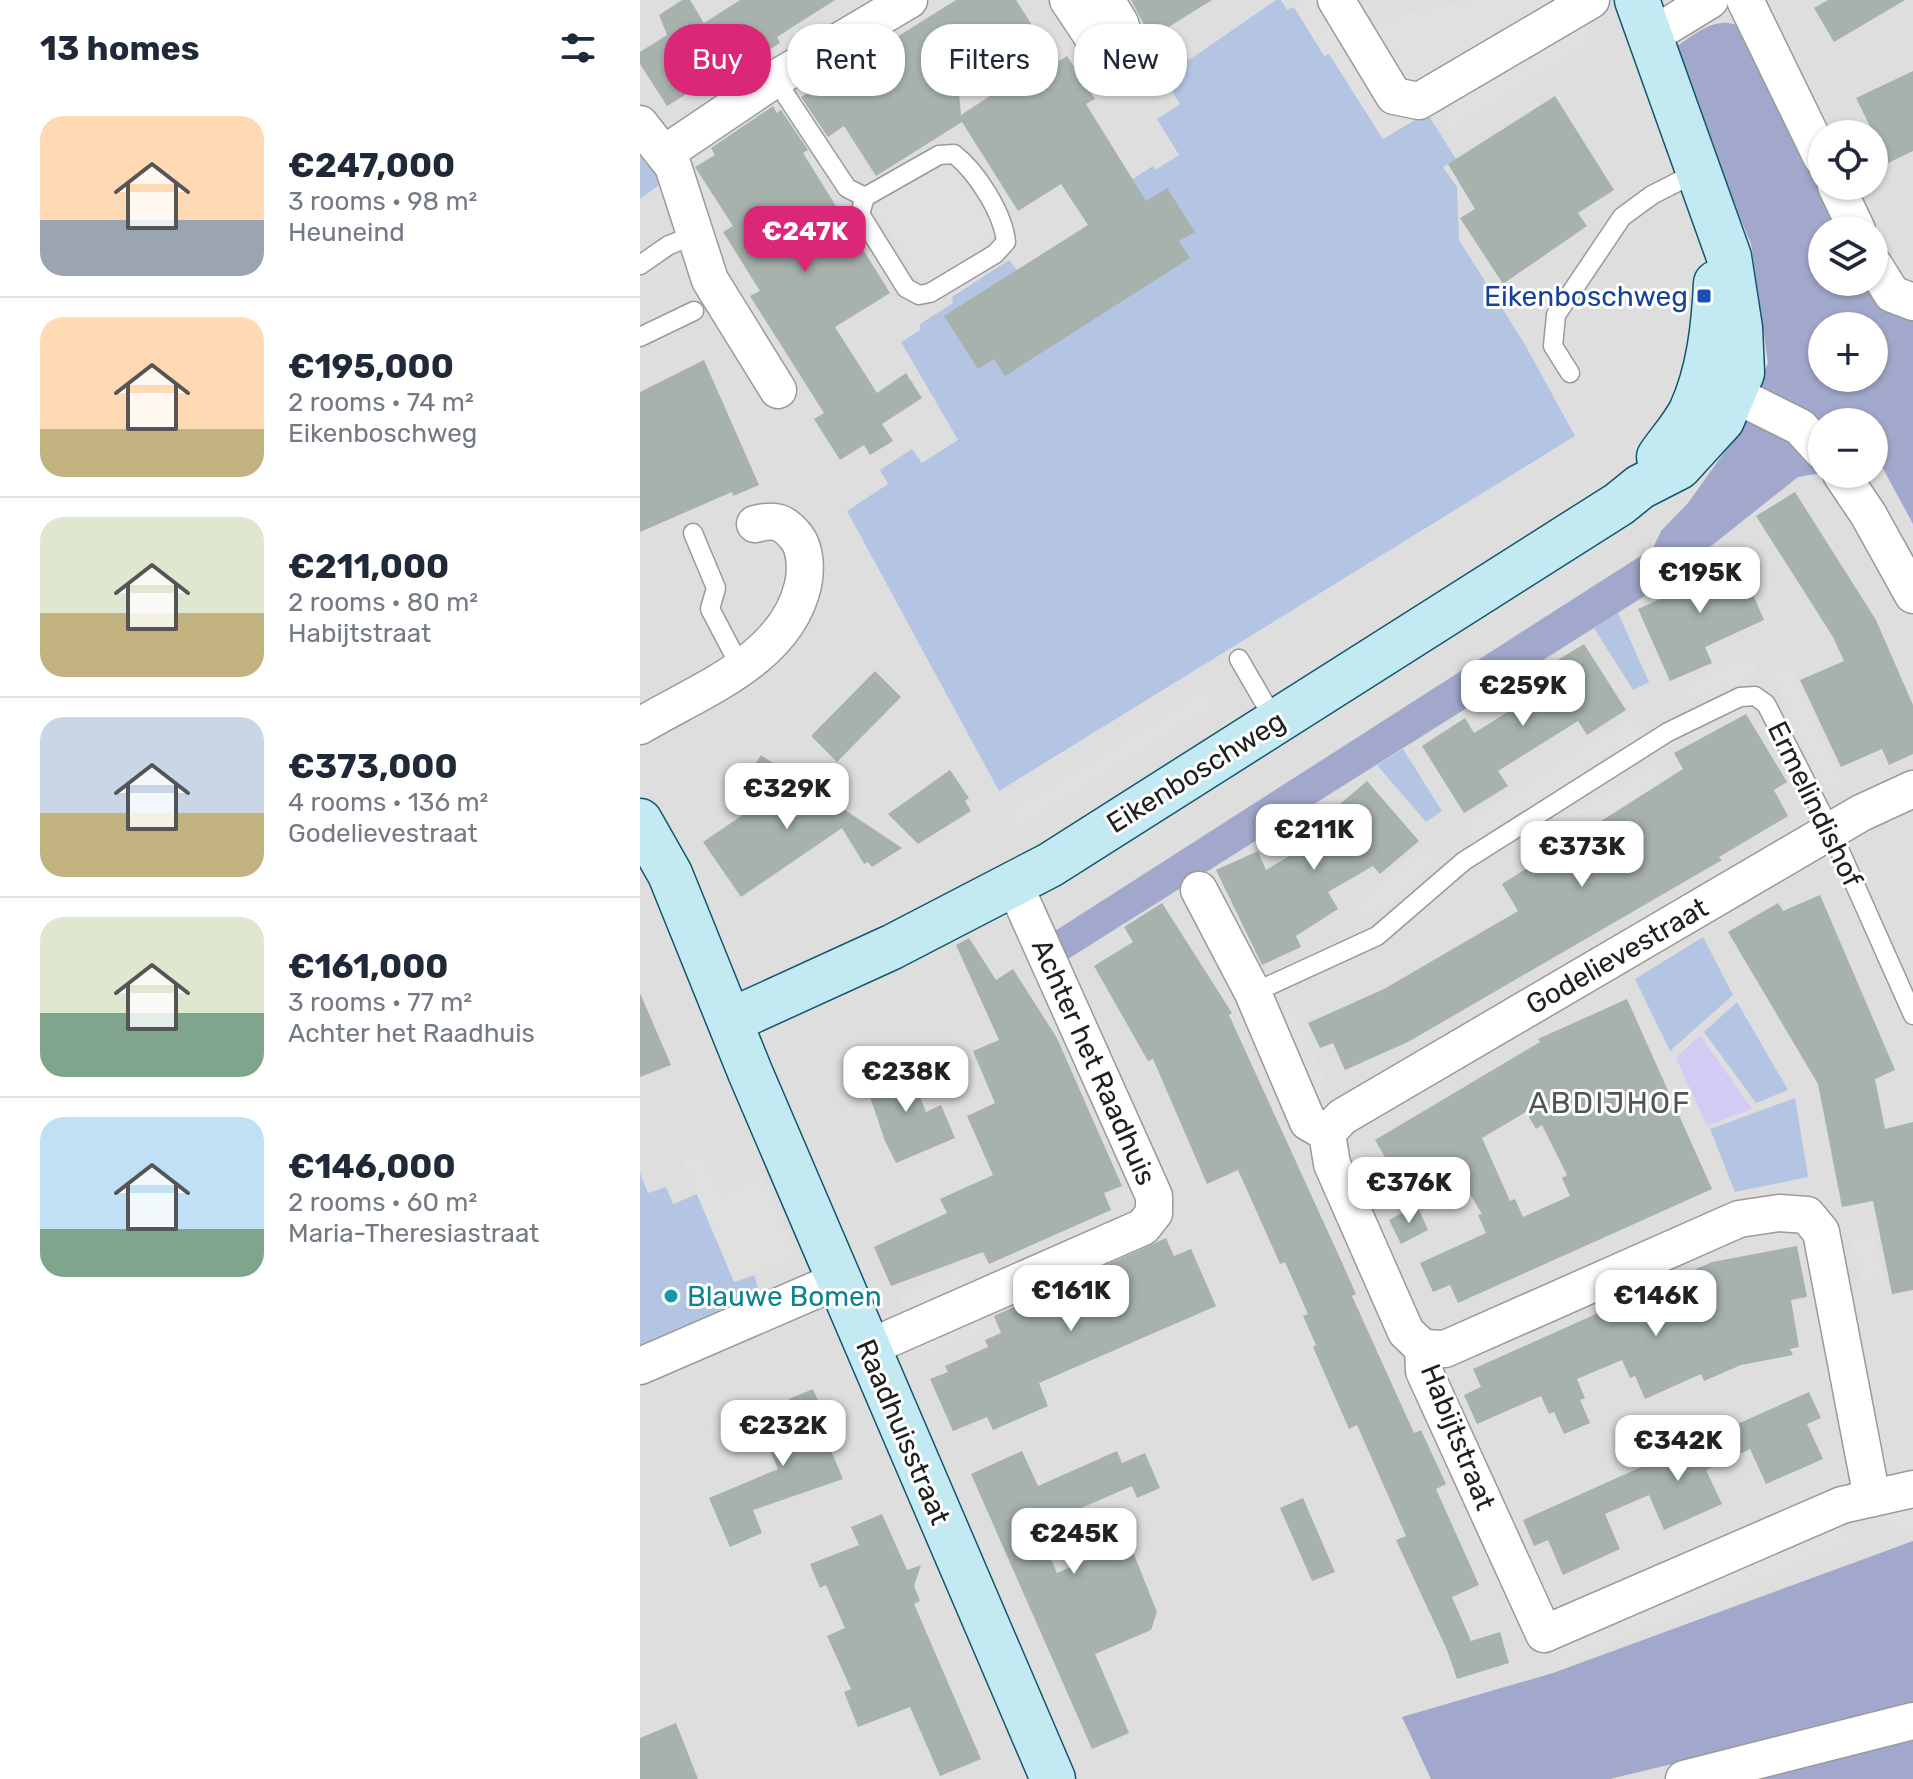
<!DOCTYPE html>
<meta charset="utf-8">
<style>
:root{--surface:#fff;--page:#f2f2f3;--text:#1f2937;--muted:#747a83;--line:#e0e1e3;--accent:#db2777}
body{margin:0;font-family:Rubik,sans-serif;background:var(--page);color:var(--text);height:100vh;display:flex;flex-direction:column;font-size:30px;white-space:nowrap}
*{box-sizing:border-box;margin:0}
p{font-size:26px;color:var(--muted)}
.icon{flex:none;width:44px;height:44px;fill:none;stroke:currentColor;stroke-width:2;stroke-linecap:round;stroke-linejoin:round}
.map{position:relative;flex:1;overflow:hidden}
.details{display:flex;flex-direction:column;background:var(--surface);width:640px}
.details>*{flex:none}
.hud{position:absolute;left:24px;top:24px;width:760px;height:72px;display:flex;gap:16px}
.tools{position:absolute;left:1168px;top:120px;display:grid;gap:16px}
.tools a{display:grid;place-items:center;width:80px;height:80px;border-radius:50%;background:var(--surface);box-shadow:0 2px 6px #0004;font-size:40px}
.price{position:absolute;translate:-50% -68px;padding:0 18px;border-radius:16px;background:#fff;color:#222;font-size:26px;line-height:52px;filter:drop-shadow(0 2px 4px #0008)}
.price::after{content:'';position:absolute;left:50%;top:48px;width:24px;height:18px;margin-left:-12px;background:inherit;clip-path:polygon(0 0,100% 0,50% 100%)}
.price.on{background:var(--accent);color:#fff}
ul{padding:0;list-style:none}
li{display:flex;align-items:center;gap:24px;height:200px;padding:0 40px}
li+li{border-top:2px solid var(--line)}
li span{display:grid;place-items:center;flex:none;width:224px;height:160px;border-radius:24px;color:#555}
li>.icon{margin-inline-start:auto}
span .icon{width:96px;height:96px;fill:#fffc;stroke-width:1}
li b{font-size:34px}
h2{display:flex;justify-content:space-between;align-items:center;height:96px;padding:0 40px;font-size:34px}
.pill{padding:0 28px;border-radius:32px;background:var(--surface);box-shadow:0 2px 6px #0004;font-size:28px;line-height:72px}
.pill.on{background:var(--accent);color:#fff}
main{display:flex;flex:1;min-height:0}
.map>svg:first-child{display:block}
.residential{fill:#dedede;fill-rule:evenodd}
.grass{fill:#b4c5e4}
.forest{fill:#a1a8cb;fill-rule:evenodd}
.park{fill:#d4cbf4}
.parking{fill:#e0e0e0}
.building{fill:#a7b2ad;fill-rule:evenodd}
.lines{fill:none;stroke-linecap:round;stroke-linejoin:round}
.lane-casing{stroke:#9a9a9a;stroke-width:21}
.street-casing{stroke:#9a9a9a;stroke-width:39}
.secondary-casing{stroke:#11576e;stroke-width:47}
.lane{stroke:#fff;stroke-width:18}
.street{stroke:#fff;stroke-width:36}
.secondary{stroke:#c3eaf3;stroke-width:44}
.transit-dot{fill:#1a4fb4;stroke:#fff;stroke-width:3}
.culture-dot{fill:#0f9aa8;stroke:#fff;stroke-width:3}
.labels{text-anchor:middle;dominant-baseline:central;stroke-width:6;stroke-linejoin:round;paint-order:stroke}
.transit-label{font-size:28px;fill:#164399;stroke:#fff;text-anchor:end}
.street-label{font-size:28px;fill:#202020;stroke:#fff}
.culture-label{font-size:28px;fill:#0d838f;stroke:#fff;text-anchor:start}
.neighbourhood-label{font-size:30px;letter-spacing:2px;fill:#535353;stroke:#fff}
</style>
<main>
<section class="details">
<h2>13 homes<svg class="icon" aria-label="filters" viewBox="0 0 24 24"><path d="M4 7h16M4 17h16"/><circle cx="9" cy="7" r="2"/><circle cx="15" cy="17" r="2"/></svg></h2>
<ul>
<li><span style="background:linear-gradient(#ffd9b3 65%,#9aa5b1 0)"><svg class="icon" aria-label="home" viewBox="0 0 24 24"><path d="M3 11l9-7 9 7M6 9v11h12V9"/></svg></span><div><b>€247,000</b><p>3 rooms · 98 m²</p><p>Heuneind</p></div></li>
<li><span style="background:linear-gradient(#ffd9b3 70%,#c2b280 0)"><svg class="icon" aria-label="home" viewBox="0 0 24 24"><path d="M3 11l9-7 9 7M6 9v11h12V9"/></svg></span><div><b>€195,000</b><p>2 rooms · 74 m²</p><p>Eikenboschweg</p></div></li>
<li><span style="background:linear-gradient(#dfe7d0 60%,#c2b280 0)"><svg class="icon" aria-label="home" viewBox="0 0 24 24"><path d="M3 11l9-7 9 7M6 9v11h12V9"/></svg></span><div><b>€211,000</b><p>2 rooms · 80 m²</p><p>Habijtstraat</p></div></li>
<li><span style="background:linear-gradient(#c9d6e8 60%,#c2b280 0)"><svg class="icon" aria-label="home" viewBox="0 0 24 24"><path d="M3 11l9-7 9 7M6 9v11h12V9"/></svg></span><div><b>€373,000</b><p>4 rooms · 136 m²</p><p>Godelievestraat</p></div></li>
<li><span style="background:linear-gradient(#dfe7d0 60%,#7fa58c 0)"><svg class="icon" aria-label="home" viewBox="0 0 24 24"><path d="M3 11l9-7 9 7M6 9v11h12V9"/></svg></span><div><b>€161,000</b><p>3 rooms · 77 m²</p><p>Achter het Raadhuis</p></div></li>
<li><span style="background:linear-gradient(#bfe0f5 70%,#7fa58c 0)"><svg class="icon" aria-label="home" viewBox="0 0 24 24"><path d="M3 11l9-7 9 7M6 9v11h12V9"/></svg></span><div><b>€146,000</b><p>2 rooms · 60 m²</p><p>Maria-Theresiastraat</p></div></li>
</ul>
</section>
<div class="map">
<svg width="1273" height="1779" viewBox="0 0 1273 1779">
<rect width="100%" height="100%" fill="#e8f0ee"/>
<path class="residential" d="M0 0H1273V1779H0ZM1182 134H1234V186H1182ZM1182 230H1234V282H1182ZM1182 326H1234V378H1182ZM1182 422H1234V474H1182Z"/>
<g class="grass">
<polygon points="636,0 641,0 647,10 654,7 684,56 689,53 743,139 787,113 816,159 803,167 817,187 819,240 884,343 935,436 359,791 207,511 248,484 240,470 272,449 282,463 318,440 261,342 280,330 280,324 313,303 312,297 369,260 377,270 449,225 445,210 513,166 515,170 539,155 517,119 540,104 520,73 545,57 549,60"/>
<polygon points="0,146 26,180 0,199"/>
<polygon points="978,613 1009,682 993,690 954,628"/>
<polygon points="763,749 802,811 786,822 737,765"/>
<polygon points="1063,937 1093,995 1030,1051 995,979"/>
<polygon points="1097,1002 1148,1090 1116,1103 1064,1032"/>
<polygon points="1155,1098 1168,1177 1095,1192 1070,1129"/>
<polygon points="0,1173 8,1193 26,1187 33,1204 57,1194 94,1281 114,1274 118,1288 116,1297 0,1353"/>
</g>
<g class="forest">
<path d="M1103 18 1208 230H1182V282H1234L1273 311V524L1240 463 1234 464V422H1182V473L1158 477 1022 585 428 959 415 931 1013 548 1021 531 1048 503 1096 436 1128 363 1111 244 1050 97 1034 48C1053 36 1074 16 1096 25ZM1182 326H1234V378H1182Z"/>
<polygon points="1273,1541 1273,1706 970,1779 791,1779 762,1717 913,1673"/>
<polygon points="1273,1733 1273,1779 1090,1779"/>
</g>
<polygon class="park" points="1060,1035 1112,1109 1067,1126 1036,1058"/>
<g class="parking">
<polygon points="658,0 680,0 709,45 757,15 831,0 928,0 954,42 810,133 793,108 743,139 689,54 685,56 654,7"/>
<polygon points="308,164 319,172 354,226 355,236 346,246 293,281 282,283 274,276 236,212 240,202 300,165"/>
<polygon points="1110,652 1119,673 1051,705 1041,685"/>
<polygon points="1151,665 1189,752 1207,783 1188,792 1170,761 1132,673"/>
<polygon points="569,686 580,705 378,830 367,811"/>
<polygon points="994,712 1007,732 834,841 821,822"/>
<polygon points="1014,761 1026,779 891,865 879,846"/>
<polygon points="786,843 803,862 729,923 713,904"/>
<polygon points="652,1004 690,1090 669,1100 630,1013"/>
<polygon points="62,1153 80,1193 122,1174 158,1260 94,1282 43,1161"/>
<polygon points="1234,1232 1244,1279 1220,1283 1211,1237"/>
<polygon points="321,1266 330,1285 265,1313 257,1293"/>
<polygon points="339,1312 348,1331 283,1358 275,1339"/>
<polygon points="1273,1504 1273,1528 1252,1532 1247,1510"/>
<polygon points="1203,1524 1211,1544 921,1668 912,1648"/>
</g>
<g class="building">
<polygon points="42,0 50,0 64,23 100,0 195,0 137,37 140,43 90,74 87,69 27,106 0,64 0,52 27,35 19,15"/>
<path d="M316 0H376L416 63 427 56 455 99 446 104 506 201 527 188 555 232 539 241 550 258 365 376 354 359 338 369 304 316 448 225 421 184 378 211 322 122 236 176 204 126 188 137 161 97ZM354 34 380 76 321 115 316 59Z"/>
<polygon points="491,0 572,0 511,38"/>
<polygon points="1188,0 1265,0 1194,42 1174,8"/>
<polygon points="1273,71 1273,151 1248,163 1216,98"/>
<polygon points="915,96 974,190 938,213 947,226 863,284 820,218 835,209 808,164"/>
<polygon points="133,106 137,113 141,110 168,150 163,153 250,293 195,327 237,393 266,373 282,398 242,424 253,441 230,455 224,445 200,460 174,419 184,413 110,296 120,291 83,232 93,226 55,167 75,155 71,148"/>
<polygon points="64,360 119,485 93,496 92,492 0,532 0,392"/>
<polygon points="1155,492 1236,620 1273,705 1273,754 1249,765 1242,749 1201,767 1160,680 1204,661 1193,637 1116,516"/>
<polygon points="1094,551 1124,620 1065,647 1072,663 1030,681 998,609 1038,591 1033,579"/>
<polygon points="944,644 986,710 947,735 938,721 858,771 868,786 824,813 782,746 825,718 834,733 909,686 900,671"/>
<polygon points="235,671 261,697 197,762 171,736"/>
<polygon points="1106,714 1147,782 1134,790 1148,816 1079,857 1082,860 768,1042 705,1070 693,1043 680,1048 668,1023 744,989 878,911 862,884 1043,769 1034,753"/>
<polygon points="121,755 217,818 262,848 232,867 228,862 224,864 202,828 101,897 63,842 135,793 107,776"/>
<polygon points="310,770 329,798 325,801 331,811 278,844 248,814"/>
<polygon points="727,781 779,841 740,874 733,866 688,892 698,909 656,936 661,947 622,965 576,870 618,851 626,870 671,843 665,834"/>
<polygon points="1180,895 1255,1070 1235,1079 1245,1129 1273,1122 1273,1290 1252,1294 1233,1201 1202,1207 1178,1084 1088,932 1138,903 1143,911"/>
<polygon points="522,903 592,1013 589,1015 704,1267 716,1294 712,1296 774,1433 781,1430 806,1484 796,1489 839,1585 812,1597 831,1641 860,1632 869,1663 817,1679 807,1650 756,1540 766,1536 717,1425 709,1429 673,1347 676,1345 663,1316 668,1314 645,1262 640,1264 598,1170 567,1184 513,1059 508,1061 454,966 493,942 484,927"/>
<polygon points="329,938 356,980 373,969 417,1038 482,1186 464,1193 471,1210 349,1264 343,1252 251,1286 234,1247 307,1213 300,1199 353,1175 327,1116 355,1103 333,1051 359,1040 316,945"/>
<polygon points="0,993 31,1065 0,1077"/>
<path d="M987 999 1072 1189 818 1303 810 1285 793 1292 780 1263 846 1233 838 1215 842 1214 808 1158 745 1194 729 1166 745 1157 735 1140 900 1042 898 1039ZM886 1112 896 1129 902 1125 927 1175 922 1178 930 1196 883 1217 875 1199 870 1201 842 1138Z"/>
<polygon points="266,1061 286,1112 301,1105 315,1138 256,1163 245,1141 224,1079"/>
<polygon points="777,1205 788,1230 761,1244 749,1220"/>
<polygon points="526,1238 534,1256 551,1249 576,1306 399,1383 408,1406 353,1430 347,1417 313,1431 290,1379 308,1372 305,1366 348,1347 345,1340 361,1333 354,1316"/>
<polygon points="1157,1246 1167,1297 1151,1300 1159,1347 1150,1349 1153,1355 1101,1365 1064,1381 1061,1374 1005,1399 995,1376 990,1378 982,1360 937,1379 945,1398 940,1400 950,1423 924,1434 914,1412 909,1414 901,1396 837,1424 824,1395 841,1387 833,1369 1072,1262"/>
<polygon points="173,1389 197,1445 190,1448 203,1479 113,1510 122,1533 90,1547 69,1498 138,1469 125,1437 126,1428 151,1404 149,1399"/>
<polygon points="1169,1392 1181,1418 1167,1424 1183,1459 1126,1484 1110,1449 1066,1470 1082,1504 1024,1530 1009,1495 965,1514 980,1549 923,1575 908,1540 894,1546 883,1520"/>
<polygon points="382,1451 398,1486 477,1451 482,1463 505,1453 520,1488 497,1498 492,1486 397,1527 417,1573 459,1555 461,1560 491,1547 517,1612 511,1630 455,1654 489,1733 452,1749 331,1474"/>
<polygon points="663,1498 695,1572 672,1581 640,1508"/>
<polygon points="242,1514 267,1570 281,1565 274,1586 280,1601 274,1604 341,1759 300,1776 270,1707 218,1727 204,1692 211,1689 187,1636 205,1628 186,1585 180,1588 170,1564 219,1545 211,1527"/>
<polygon points="36,1723 58,1779 0,1779 0,1738"/>
</g>
<g class="lines">
<defs>
<g id="lane">
<polyline points="135,79 207,188 225,197"/>
<path d="M314 154C337 172 363 213 366 242L355 254 290 293 279 295 266 288 220 214 225 197 299 155Z"/>
<polyline points="0,265 29,245 55,235"/>
<polyline points="0,337 54,311"/>
<polyline points="930,373 913,346 916,315 982,217 1012,195 1057,172"/>
<polyline points="53,533 76,588 70,609 100,666"/>
<polyline points="599,659 635,721"/>
<polyline points="613,993 737,936 824,861 1028,732 1100,697 1115,696 1126,704 1191,831 1273,1015"/>
</g>
<g id="street">
<polyline points="428,0 470,63 488,51 480,23 466,0"/>
<polyline points="696,0 754,96 779,101 951,0"/>
<polyline points="1105,0 1182,158"/>
<polyline points="1011,36 1070,0"/>
<polyline points="0,124 33,166 70,280 138,390"/>
<polyline points="24,154 135,79 269,0"/>
<polyline points="1196,186 1217,230"/>
<polyline points="1234,265 1252,294 1273,302"/>
<polyline points="1066,388 1114,404 1160,427 1182,451"/>
<polyline points="1201,474 1228,514 1273,595"/>
<path d="M0 726C60 690 146 660 163 585 166 571 166 550 157 538 144 521 135 519 115 524"/>
<polyline points="559,890 613,993 668,1122 687,1133 692,1164 766,1332 783,1348 784,1371 904,1634 1202,1505 1273,1489"/>
<polyline points="687,1133 702,1117 1221,813 1273,789"/>
<polyline points="228,1348 503,1227 514,1213 514,1196 374,884"/>
<polyline points="783,1348 805,1349 1099,1219 1139,1213 1167,1215 1181,1232 1232,1498"/>
<polyline points="0,1366 199,1280"/>
<polyline points="1044,1779 1273,1721"/>
</g>
<g id="secondary">
<path d="M1019 457C1029 442 1043 427 1051 411 1069 372 1074 326 1076 283"/>
<polyline points="0,821 30,874 110,1072 413,1779"/>
<polyline points="90,1021 252,947 410,865 979,504 1000,487 1039,467 1071,432 1082,420 1102,373 1100,328 1089,257 997,0"/>
</g>
</defs>
<use href="#lane" class="lane-casing"/>
<use href="#street" class="street-casing"/>
<use href="#secondary" class="secondary-casing"/>
<use href="#lane" class="lane"/>
<use href="#street" class="street"/>
<use href="#secondary" class="secondary"/>
</g>
<rect class="transit-dot" x="1056" y="288" width="16" height="16" rx="4"/>
<circle class="culture-dot" cx="31" cy="1296" r="8"/>
<g class="labels">
<g class="transit-label">
<text x="1048" y="296">Eikenboschweg</text>
</g>
<g class="street-label">
<text transform="translate(556 772) rotate(-32)">Eikenboschweg</text>
<text transform="translate(1175 804) rotate(64)">Ermelindishof</text>
<text transform="translate(977 956) rotate(-30)">Godelievestraat</text>
<text transform="translate(454 1062) rotate(66)">Achter het Raadhuis</text>
<text transform="translate(263 1432) rotate(67)">Raadhuisstraat</text>
<text transform="translate(818 1437) rotate(68)">Habijtstraat</text>
</g>
<g class="culture-label">
<text x="47" y="1296">Blauwe Bomen</text>
</g>
<g class="neighbourhood-label">
<text x="970" y="1103">ABDIJHOF</text>
</g>
</g>
</svg>
<div class="tools">
<a><svg class="icon" aria-label="locate" viewBox="0 0 24 24"><circle cx="12" cy="12" r="6"/><path d="M12 2v4M12 18v4M2 12h4M18 12h4"/></svg></a>
<a><svg class="icon" aria-label="layers" viewBox="0 0 24 24"><path d="M12 4l9 5-9 5-9-5zM3 14l9 5 9-5"/></svg></a>
<a>+</a>
<a>−</a>
</div>
<b class="price on" style="left:165px;top:274px">€247K</b>
<b class="price" style="left:1060px;top:615px">€195K</b>
<b class="price" style="left:883px;top:728px">€259K</b>
<b class="price" style="left:147px;top:831px">€329K</b>
<b class="price" style="left:674px;top:872px">€211K</b>
<b class="price" style="left:942px;top:889px">€373K</b>
<b class="price" style="left:266px;top:1114px">€238K</b>
<b class="price" style="left:769px;top:1225px">€376K</b>
<b class="price" style="left:431px;top:1333px">€161K</b>
<b class="price" style="left:1016px;top:1338px">€146K</b>
<b class="price" style="left:143px;top:1468px">€232K</b>
<b class="price" style="left:1038px;top:1483px">€342K</b>
<b class="price" style="left:434px;top:1576px">€245K</b>
<div class="hud">
<a class="pill on">Buy</a>
<a class="pill">Rent</a>
<a class="pill">Filters</a>
<a class="pill">New</a>
</div>
</div>
</main>
